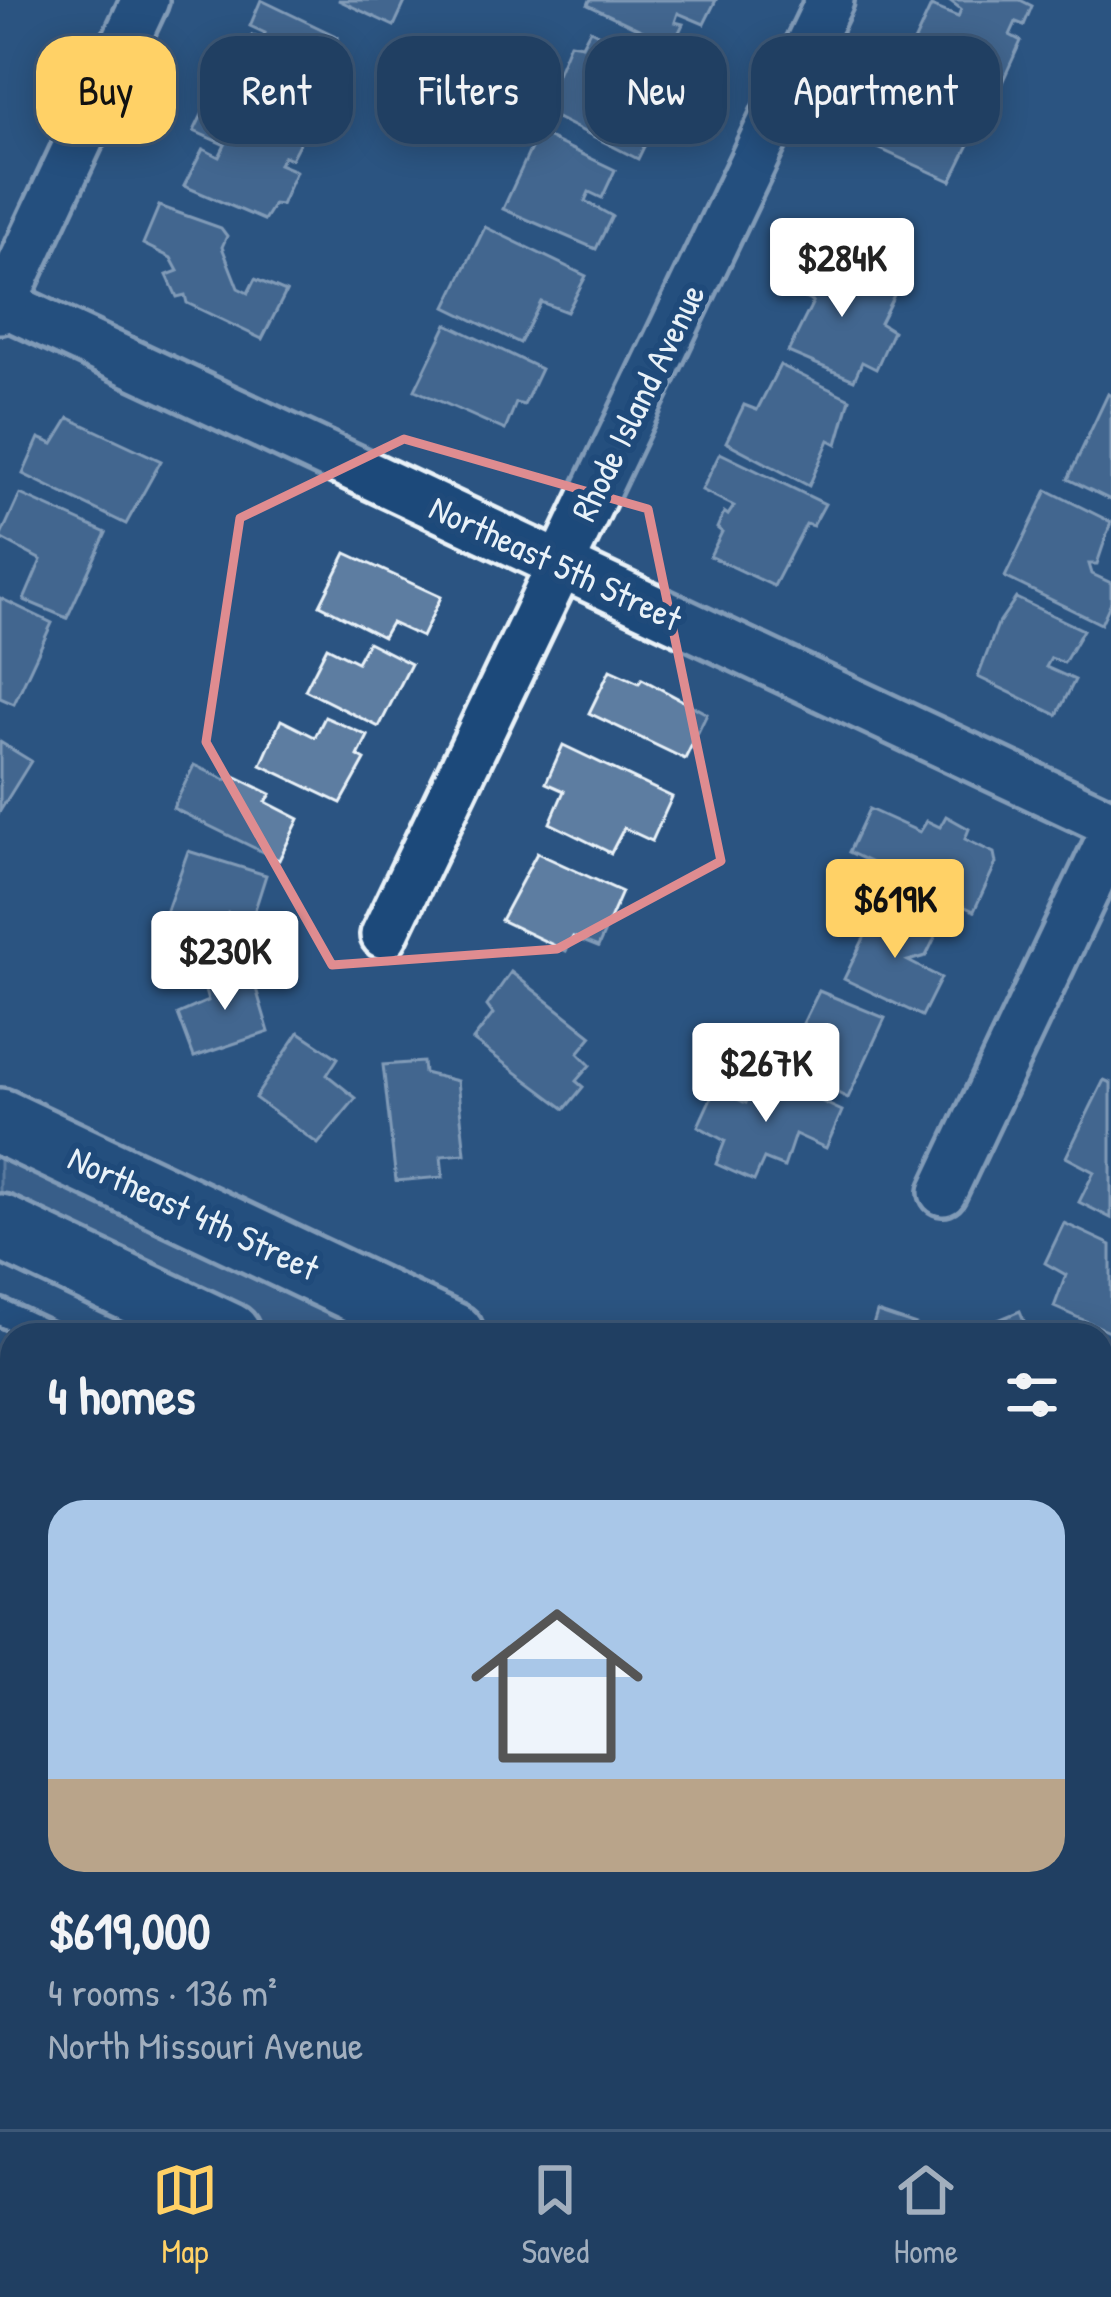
<!DOCTYPE html>
<meta charset="utf-8">
<style>
:root{--surface:#203f62;--page:#2d4a6b;--text:#f1f3f6;--muted:#a2afbe;--line:#3d5877;--accent:#ffd166}
body{margin:0;font-family:"Patrick Hand",sans-serif;background:var(--page);color:var(--text);height:100vh;display:flex;flex-direction:column;font-size:45px;white-space:nowrap}
*{box-sizing:border-box;margin:0}
p{font-size:39px;color:var(--muted)}
.icon{flex:none;width:66px;height:66px;fill:none;stroke:currentColor;stroke-width:2;stroke-linecap:round;stroke-linejoin:round}
.map{position:relative;flex:1;overflow:hidden}
.panel{position:absolute;left:0px;top:1323px;width:1113px;height:807px;display:flex;flex-direction:column;background:var(--surface);border-radius:36px 36px 0 0;box-shadow:0 6px 30px #0003,0 0 0 3px var(--line)}
.panel>*{flex:none}
.top-card{position:absolute;left:36px;top:36px;width:1041px;height:108px;display:flex;gap:24px}
.price{position:absolute;translate:-50% -102px;padding:0 27px;border-radius:12px;background:#fff;color:#222;font-size:39px;line-height:78px;filter:drop-shadow(0 3px 6px #0008)}
.price::after{content:'';position:absolute;left:50%;top:72px;width:36px;height:27px;margin-left:-18px;background:inherit;clip-path:polygon(0 0,100% 0,50% 100%)}
.price.active{background:var(--accent);color:#111}
ul{padding:0;list-style:none}
li{display:grid;align-content:center;gap:24px;height:636px;padding:0 48px}
li+li{border-top:3px solid var(--line)}
li span{display:grid;place-items:center;height:372px;border-radius:36px;color:#555}
li>.icon{margin-inline-start:auto}
span .icon{width:216px;height:216px;fill:#fffc;stroke-width:1}
li b{font-size:51px}
h2{display:flex;justify-content:space-between;align-items:center;height:144px;padding:0 48px;font-size:51px}
.pill{padding:0 42px;border-radius:36px;background:var(--surface);box-shadow:0 6px 30px #0003,0 0 0 3px var(--line);font-size:42px;line-height:108px}
.pill.active{background:var(--accent);color:#111}
.tab-bar{display:flex;justify-content:space-around;align-items:center;height:168px;border-top:3px solid var(--line);background:var(--surface);font-size:33px;color:var(--muted)}
.tab-bar a{display:grid;justify-items:center;gap:6px}
.tab-bar .active{color:var(--accent)}
.map>svg:first-child{display:block}
.built{fill:#3a608b}
.green{fill:#476b93;stroke:#98aec6;stroke-width:3}
.building{fill:#5d7da1;stroke:#e8f1f8;stroke-width:3}
.lines{fill:none;stroke-linecap:round;stroke-linejoin:round}
.lane-casing{stroke:#e8f1f8;stroke-width:33}
.street-casing{stroke:#e8f1f8;stroke-width:54}
.secondary-casing{stroke:#e8f1f8;stroke-width:72}
.path{stroke:#e8f1f8;stroke-width:6;stroke-dasharray:12 9;stroke-linecap:butt}
.lane{stroke:#1f4a7a;stroke-width:24}
.street{stroke:#1f4a7a;stroke-width:45}
.secondary{stroke:#1f4a7a;stroke-width:63}
.marked{fill:none;stroke:#df8c90;stroke-width:9;stroke-linejoin:round}
.labels{text-anchor:middle;dominant-baseline:central;stroke-width:12;stroke-linejoin:round;paint-order:stroke}
.street-label{font-size:36px;fill:#e8f1f8;stroke:#1f4a7a}
</style>
<div class="map">
<svg width="1111" height="2129" viewBox="0 0 1111 2129">
<rect width="100%" height="100%" fill="#2b5482"/>
<filter id="ink" filterUnits="userSpaceOnUse"><feTurbulence type="fractalNoise" baseFrequency=".00833" numOctaves="2"/><feDisplacementMap in="SourceGraphic" scale="24" xChannelSelector="R" yChannelSelector="G"/><feConvolveMatrix kernelMatrix="1 2 1 2 8 2 1 2 1" color-interpolation-filters="sRGB"/></filter>
<g filter="url(#ink)">
<polygon class="built" points="0,1898 12,1904 12,2118 116,2118 110,2129 0,2129"/>
<g class="green">
<polygon points="0,1147 395,1335 278,1335 0,1202"/>
<polygon points="1101,1778 1111,1782 1111,2129 743,2129 749,2118 1101,2118"/>
</g>
<g class="building">
<polygon points="261,0 338,37 320,95 311,91 300,116 220,77 240,39 248,42 252,35 262,40 265,33 250,26"/>
<polygon points="338,0 406,0 394,26"/>
<polygon points="590,0 716,0 704,24 678,13 675,22 683,24 673,45 588,5"/>
<polygon points="949,0 1020,0 1032,6 1024,25 1016,22 1010,35 1021,41 1000,87 912,47 931,6 958,17 961,9"/>
<polygon points="590,30 651,60 626,107 656,122 638,159 547,113 553,96 549,93 570,43 582,45"/>
<polygon points="924,66 992,98 951,181 867,143 885,102 892,106 902,83 913,88"/>
<polygon points="211,96 302,138 291,159 284,156 279,164 296,171 281,205 274,204 264,220 184,186 203,149 219,157 225,145 194,131"/>
<polygon points="538,133 615,170 602,198 589,192 585,201 612,216 596,249 503,209"/>
<polygon points="159,206 221,228 227,236 222,247 238,288 248,293 255,279 286,292 262,339 187,303 185,295 177,297 167,275 178,271 171,258 143,244"/>
<polygon points="485,227 586,276 567,312 541,302 520,343 446,307"/>
<polygon points="814,255 895,293 880,323 893,331 876,369 862,362 854,380 788,352 813,302 796,294"/>
<polygon points="447,324 541,369 524,405 516,403 505,430 415,390"/>
<polygon points="780,365 850,399 837,444 829,440 809,486 726,442 744,405 757,410"/>
<polygon points="1108,394 1111,396 1111,500 1068,479"/>
<polygon points="69,418 161,461 126,524 23,474 39,438 53,444"/>
<polygon points="720,453 825,504 813,526 806,524 774,586 710,556 722,532 717,528 724,512 728,515 734,506 702,490"/>
<polygon points="1047,490 1111,522 1097,564 1089,564 1092,574 1111,583 1111,602 1101,624 1005,577"/>
<polygon points="20,494 106,533 67,618 24,600 41,560 0,538"/>
<polygon points="346,553 441,597 422,637 391,623 383,637 320,605"/>
<polygon points="0,598 52,623 14,704 0,698"/>
<polygon points="1016,598 1083,630 1064,663 1051,658 1046,667 1075,680 1057,715 978,677 998,624"/>
<polygon points="368,642 411,664 379,727 305,690 327,647 357,662"/>
<polygon points="610,670 639,683 642,679 707,714 685,759 589,713"/>
<polygon points="325,717 368,736 358,756 365,760 341,803 261,765 281,720 315,737"/>
<polygon points="0,742 31,761 0,811"/>
<polygon points="563,745 672,797 652,841 624,828 611,853 550,823 564,791 546,783"/>
<polygon points="194,765 226,780 230,774 271,794 266,802 299,819 279,860 173,808"/>
<polygon points="869,809 920,832 927,821 940,827 946,816 969,829 965,839 994,853 996,863 974,911 849,852"/>
<polygon points="188,851 266,875 252,919 228,913 218,946 161,927"/>
<polygon points="537,853 622,892 598,947 573,937 566,951 501,920"/>
<polygon points="880,905 938,931 926,956 908,961 941,978 922,1016 844,979"/>
<polygon points="249,965 269,1032 194,1057 178,1014 208,1001 202,980"/>
<polygon points="511,972 592,1036 578,1053 590,1065 576,1081 583,1087 565,1109 473,1040 493,1014 487,1006"/>
<polygon points="819,991 885,1018 848,1098 782,1066"/>
<polygon points="299,1032 338,1058 327,1075 356,1098 318,1144 255,1098"/>
<polygon points="423,1062 424,1073 457,1081 465,1154 441,1156 443,1177 396,1181 383,1065"/>
<polygon points="760,1073 842,1111 826,1148 795,1134 784,1167 764,1159 754,1181 716,1164 725,1141 698,1126 715,1089 746,1103"/>
<polygon points="1104,1080 1111,1083 1111,1218 1079,1202 1094,1172 1066,1157"/>
<polygon points="1064,1223 1111,1245 1111,1332 1054,1307 1066,1275 1045,1263"/>
<polygon points="1020,1311 1030,1335 984,1335 981,1327"/>
<polygon points="877,1312 916,1325 912,1335 870,1335"/>
<polygon points="0,1398 12,1404 12,1529 0,1523"/>
</g>
<g class="lines">
<defs>
<g id="lane">
<polyline points="0,1312 49,1335"/>
<polyline points="0,1637 12,1643"/>
<polyline points="0,1725 12,1731"/>
</g>
<g id="street">
<polyline points="0,302 1111,823"/>
<polyline points="0,310 145,0"/>
<polyline points="384,935 830,0"/>
<polyline points="943,1192 1111,837"/>
<polyline points="0,1835 12,1841"/>
<polyline points="145,2129 151,2118"/>
</g>
<g id="secondary">
<polyline points="0,1121 452,1335"/>
<polyline points="0,1227 228,1335"/>
<polyline points="1101,1643 1111,1648"/>
<polyline points="1101,1750 1111,1754"/>
</g>
</defs>
<use href="#lane" class="lane-casing"/>
<use href="#street" class="street-casing"/>
<use href="#secondary" class="secondary-casing"/>
<polyline class="path" points="502,1328 517,1335"/>
<use href="#lane" class="lane"/>
<use href="#street" class="street"/>
<use href="#secondary" class="secondary"/>
</g>
</g>
<path d="M0 0H1111V2129H0ZM404 439 648 509 721 861 557 949 332 965 206 742 240 518Z" fill="#2b5482" fill-opacity=".55" fill-rule="evenodd"/>
<path class="marked" d="M404 439 648 509 721 861 557 949 332 965 206 742 240 518Z"/>
<g class="labels">
<g class="street-label">
<text transform="translate(637 402) rotate(-64)">Rhode Island Avenue</text>
<text transform="translate(556 562) rotate(25)">Northeast 5th Street</text>
<text transform="translate(194 1212) rotate(25)">Northeast 4th Street</text>
</g>
</g>
</svg>
<b class="price" style="left:842px;top:320px">$284K</b>
<b class="price active" style="left:895px;top:961px">$619K</b>
<b class="price" style="left:225px;top:1013px">$230K</b>
<b class="price" style="left:766px;top:1125px">$267K</b>
<div class="top-card">
<a class="pill active">Buy</a>
<a class="pill">Rent</a>
<a class="pill">Filters</a>
<a class="pill">New</a>
<a class="pill">Apartment</a>
</div>
<section class="panel">
<h2>4 homes<svg class="icon" aria-label="filters" viewBox="0 0 24 24"><path d="M4 7h16M4 17h16"/><circle cx="9" cy="7" r="2"/><circle cx="15" cy="17" r="2"/></svg></h2>
<ul>
<li><span style="background:linear-gradient(#a9c7e8 75%,#b9a48a 0)"><svg class="icon" aria-label="home" viewBox="0 0 24 24"><path d="M3 11l9-7 9 7M6 9v11h12V9"/></svg></span><div><b>$619,000</b><p>4 rooms · 136 m²</p><p>North Missouri Avenue</p></div></li>
</ul>
</section>
</div>
<nav class="tab-bar">
<a class="active"><svg class="icon" aria-label="map" viewBox="0 0 24 24"><path d="M3 6l6-2 6 2 6-2v14l-6 2-6-2-6 2zM9 4v14M15 6v14"/></svg>Map</a>
<a><svg class="icon" aria-label="saved" viewBox="0 0 24 24"><path d="M7 4h10v16l-5-4-5 4z"/></svg>Saved</a>
<a><svg class="icon" aria-label="home" viewBox="0 0 24 24"><path d="M3 11l9-7 9 7M6 9v11h12V9"/></svg>Home</a>
</nav>
